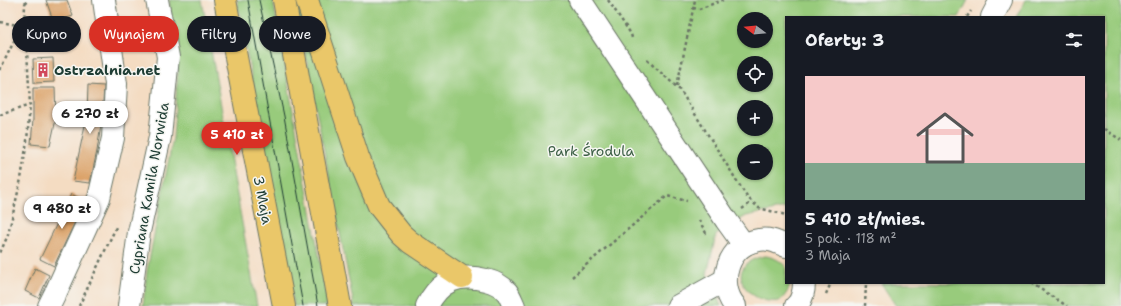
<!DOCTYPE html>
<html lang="pl">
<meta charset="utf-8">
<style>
:root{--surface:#171b24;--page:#20242c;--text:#f1f3f6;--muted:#9ea1a6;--accent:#d93025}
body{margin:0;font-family:"Shantell Sans",sans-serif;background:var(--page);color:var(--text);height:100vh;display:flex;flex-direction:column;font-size:15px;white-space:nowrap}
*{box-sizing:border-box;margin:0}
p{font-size:13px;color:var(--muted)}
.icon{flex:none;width:22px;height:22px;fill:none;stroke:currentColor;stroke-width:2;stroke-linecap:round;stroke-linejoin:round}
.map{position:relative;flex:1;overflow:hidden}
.details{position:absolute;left:785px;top:16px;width:320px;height:268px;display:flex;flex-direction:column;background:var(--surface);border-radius:0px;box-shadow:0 1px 3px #0004}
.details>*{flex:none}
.banner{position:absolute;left:12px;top:16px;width:380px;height:36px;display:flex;gap:8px}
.needle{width:26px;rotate:286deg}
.tools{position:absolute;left:737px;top:12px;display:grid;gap:8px}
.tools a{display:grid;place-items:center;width:36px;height:36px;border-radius:50%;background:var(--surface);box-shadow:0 1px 3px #0004;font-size:20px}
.price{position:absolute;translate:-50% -34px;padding:0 9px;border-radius:14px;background:#fff;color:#222;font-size:13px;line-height:26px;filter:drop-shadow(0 1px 2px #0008)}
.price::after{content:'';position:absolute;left:50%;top:24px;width:12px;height:9px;margin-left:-6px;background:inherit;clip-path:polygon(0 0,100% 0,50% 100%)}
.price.on{background:var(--accent);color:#fff}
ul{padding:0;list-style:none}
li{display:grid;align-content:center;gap:8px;height:212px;padding:0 20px}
li span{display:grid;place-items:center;height:124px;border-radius:0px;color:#555}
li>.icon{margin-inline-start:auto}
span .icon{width:72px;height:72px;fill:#fffc;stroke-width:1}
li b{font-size:17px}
h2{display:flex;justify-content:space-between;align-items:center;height:48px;padding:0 20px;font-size:17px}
.pill{padding:0 14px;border-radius:18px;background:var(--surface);box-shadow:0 1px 3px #0004;font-size:14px;line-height:36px}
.pill.on{background:var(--accent);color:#fff}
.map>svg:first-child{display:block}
.green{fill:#98cb7b;stroke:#5c8458;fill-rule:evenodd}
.building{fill:#d99b5d}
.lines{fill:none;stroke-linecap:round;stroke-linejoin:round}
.minor-casing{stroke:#6a7566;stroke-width:24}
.major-casing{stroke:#6a7566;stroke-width:24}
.path{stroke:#6a7566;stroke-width:2.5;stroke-dasharray:3 3;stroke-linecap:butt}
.minor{stroke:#fff;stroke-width:22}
.major{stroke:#eac769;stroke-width:22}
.tram{stroke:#1f3d34;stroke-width:1}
.labels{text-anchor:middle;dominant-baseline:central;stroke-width:3;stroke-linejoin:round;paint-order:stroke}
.poi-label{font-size:14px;font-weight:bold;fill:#1f3d34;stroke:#f6f6f2;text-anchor:start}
.park-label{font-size:14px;fill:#3d6046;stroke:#f6f6f2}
.street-label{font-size:14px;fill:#1f3d34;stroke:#f6f6f2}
</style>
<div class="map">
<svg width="1121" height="306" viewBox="0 0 1121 306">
<rect width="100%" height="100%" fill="#f6f6f2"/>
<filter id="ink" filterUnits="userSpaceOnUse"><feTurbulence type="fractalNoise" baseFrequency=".025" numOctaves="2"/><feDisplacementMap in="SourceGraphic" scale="8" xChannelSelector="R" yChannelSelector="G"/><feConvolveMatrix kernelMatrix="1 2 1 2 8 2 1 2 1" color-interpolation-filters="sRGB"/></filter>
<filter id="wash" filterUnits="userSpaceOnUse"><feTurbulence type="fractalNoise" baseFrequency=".012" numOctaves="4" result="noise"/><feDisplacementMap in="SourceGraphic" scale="16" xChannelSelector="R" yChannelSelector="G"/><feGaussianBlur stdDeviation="0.9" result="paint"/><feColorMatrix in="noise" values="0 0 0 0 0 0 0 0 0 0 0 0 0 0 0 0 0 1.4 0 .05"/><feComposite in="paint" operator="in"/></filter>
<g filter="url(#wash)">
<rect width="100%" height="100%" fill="#f4dcc2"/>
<g class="green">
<polygon points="169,0 202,0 257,306 143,306 147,271 173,138 178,70"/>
<polygon points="237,0 273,0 328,306 294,306"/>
<path d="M295 0H968L959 17H786V208L746 216 716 235 707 274 721 306H354ZM744 19H766V41H744ZM744 63H766V85H744ZM744 107H766V129H744ZM744 151H766V173H744Z"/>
<polygon points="1026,0 1121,0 1121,306 896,306 881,283 1104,283 1104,17 1016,17"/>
<path d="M766 256C775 258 780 260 786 267V283H790C789 290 785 297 779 301 746 306 720 263 766 256Z"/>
</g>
<g id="blocks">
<g class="building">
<polygon points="46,0 67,0 73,16 54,23"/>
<polygon points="53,58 54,82 34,83 33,59"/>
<polygon points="88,85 104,86 102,118 97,151 90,183 73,181 87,116"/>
<polygon points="33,88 55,88 56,119 50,146 31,144 33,120"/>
<polygon points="71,194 85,201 54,266 40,259"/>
<polygon points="35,268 49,275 39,298 25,291"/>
</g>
</g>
</g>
<g filter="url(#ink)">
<use href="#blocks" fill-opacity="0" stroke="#6a7566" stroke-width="1"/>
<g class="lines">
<defs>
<g id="minor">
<polyline points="580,0 726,220 744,245"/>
<polyline points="992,17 1001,0"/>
<polyline points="49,306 56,292 99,198 113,138 116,84 104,0"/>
<polyline points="129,306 139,232 160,137 168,57 157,0"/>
<path d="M427 306C440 280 459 273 486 280 494 282 502 286 507 292 510 296 512 302 514 306"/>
<polyline points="678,306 725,280"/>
<path d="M735 306C716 283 728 244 759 240 769 238 777 242 786 246"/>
<path d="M796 306C802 301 804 290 804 283"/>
</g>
<g id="major">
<polyline points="225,0 284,306"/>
<polyline points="284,0 340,306"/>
<polyline points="307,0 358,157 379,206 401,234 410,242 462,277"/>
</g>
</defs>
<use href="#minor" class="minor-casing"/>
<use href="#major" class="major-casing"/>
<g class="path">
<polyline points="608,0 631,34 632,38"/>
<polyline points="693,8 699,9 723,0"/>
<polyline points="967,17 971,11"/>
<polyline points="0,22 24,26 26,32 30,105 27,141 21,179 8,235 0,253"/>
<polyline points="647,60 680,90 747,197 759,208 786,215"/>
<polyline points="0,70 17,35 24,26 25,4 27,0"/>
<polyline points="677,86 695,0"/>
<polyline points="0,115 30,105"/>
<polyline points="1104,129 1121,140"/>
<polyline points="742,209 752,202"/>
<polyline points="699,220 706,233 708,231"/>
<polyline points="572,277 667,196 687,201"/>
<polyline points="1031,283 1067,306"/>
<polyline points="826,294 831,283"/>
<polyline points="79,306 117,225"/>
<polyline points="865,306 866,283"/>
</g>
<use href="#minor" class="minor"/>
<use href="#major" class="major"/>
<g class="tram">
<polyline points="248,0 303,306"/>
<polyline points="259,0 284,116 318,306"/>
</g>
</g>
</g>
<defs>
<symbol id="building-bare" viewBox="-9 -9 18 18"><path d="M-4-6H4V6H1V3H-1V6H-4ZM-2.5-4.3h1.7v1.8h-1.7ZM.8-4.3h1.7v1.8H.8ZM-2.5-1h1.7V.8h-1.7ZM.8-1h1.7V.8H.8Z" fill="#d1495b" stroke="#f6f6f2" stroke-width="2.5" paint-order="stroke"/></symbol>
</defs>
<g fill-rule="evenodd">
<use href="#building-bare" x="33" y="60" width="20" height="20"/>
</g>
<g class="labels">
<g class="poi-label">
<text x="54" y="70">Ostrzalnia.net</text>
</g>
<g class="park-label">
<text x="591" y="151">Park Środula</text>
</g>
<g class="street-label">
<text transform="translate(149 188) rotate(-80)">Cypriana Kamila Norwida</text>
<text transform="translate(263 200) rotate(79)">3 Maja</text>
</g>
</g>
</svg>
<div class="tools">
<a><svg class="needle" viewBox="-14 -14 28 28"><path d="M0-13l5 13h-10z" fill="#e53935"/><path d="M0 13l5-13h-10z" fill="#9ea1a6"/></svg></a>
<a><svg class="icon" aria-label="locate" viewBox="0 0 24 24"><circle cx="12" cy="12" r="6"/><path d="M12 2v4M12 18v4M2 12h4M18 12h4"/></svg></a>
<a>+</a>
<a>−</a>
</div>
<b class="price" style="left:90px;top:135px">6 270 zł</b>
<b class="price on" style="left:237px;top:156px">5 410 zł</b>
<b class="price" style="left:62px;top:230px">9 480 zł</b>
<div class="banner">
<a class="pill">Kupno</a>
<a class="pill on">Wynajem</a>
<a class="pill">Filtry</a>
<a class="pill">Nowe</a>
</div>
<section class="details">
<h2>Oferty: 3<svg class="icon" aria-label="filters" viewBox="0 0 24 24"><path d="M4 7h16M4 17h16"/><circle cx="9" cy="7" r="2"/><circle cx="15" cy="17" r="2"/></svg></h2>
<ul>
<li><span style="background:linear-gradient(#f6c9c9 70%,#7fa58c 0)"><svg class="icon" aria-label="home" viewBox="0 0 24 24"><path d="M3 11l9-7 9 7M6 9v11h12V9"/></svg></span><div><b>5 410 zł/mies.</b><p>5 pok. · 118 m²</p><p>3 Maja</p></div></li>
</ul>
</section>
</div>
